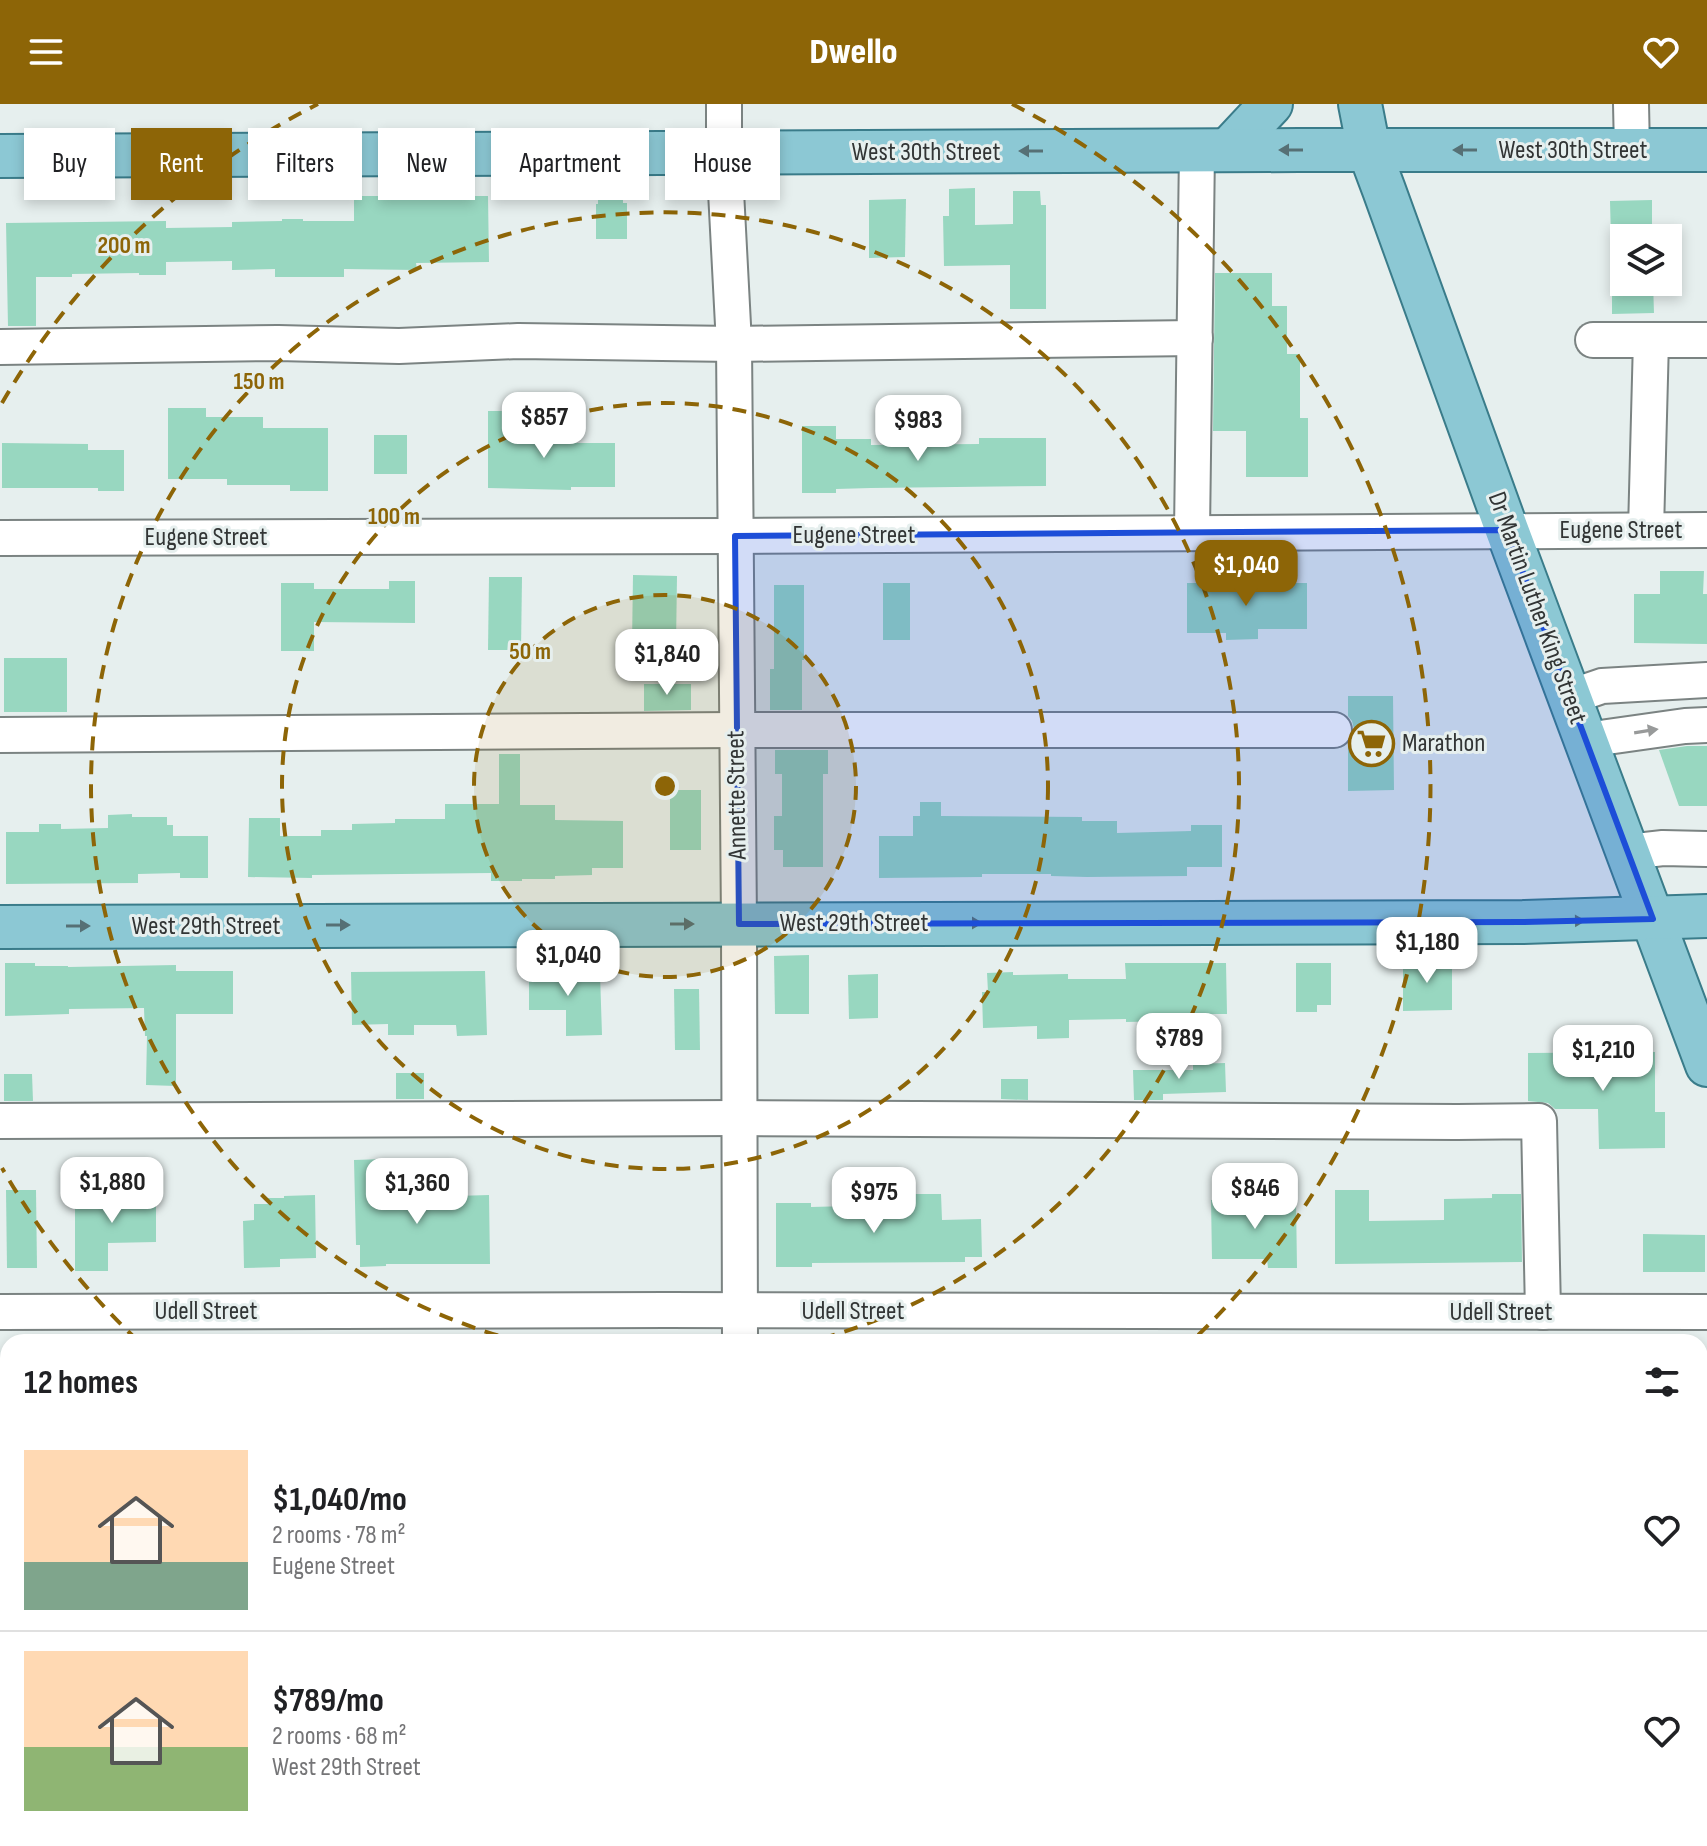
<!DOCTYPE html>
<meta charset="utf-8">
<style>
:root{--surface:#fff;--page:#f6f6f6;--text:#202124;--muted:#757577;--line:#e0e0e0;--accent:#8d6507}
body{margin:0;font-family:"Sofia Sans Condensed",sans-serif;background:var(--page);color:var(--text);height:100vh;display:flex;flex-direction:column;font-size:30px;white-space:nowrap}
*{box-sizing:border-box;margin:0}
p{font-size:26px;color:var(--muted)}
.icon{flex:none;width:44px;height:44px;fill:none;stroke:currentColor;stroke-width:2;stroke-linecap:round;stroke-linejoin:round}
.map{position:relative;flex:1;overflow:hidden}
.sheet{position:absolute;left:0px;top:1230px;width:1708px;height:512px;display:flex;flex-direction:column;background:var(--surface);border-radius:24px 24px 0 0;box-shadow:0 4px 12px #0003}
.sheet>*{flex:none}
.guide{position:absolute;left:24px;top:24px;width:800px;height:72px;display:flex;gap:16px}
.buttons{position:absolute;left:1610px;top:120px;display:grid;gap:16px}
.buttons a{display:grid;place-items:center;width:72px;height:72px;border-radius:0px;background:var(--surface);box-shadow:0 4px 12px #0003;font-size:40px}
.price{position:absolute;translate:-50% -68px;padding:0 18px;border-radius:16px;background:#fff;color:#222;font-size:26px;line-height:52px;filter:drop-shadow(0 2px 4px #0008)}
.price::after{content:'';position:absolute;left:50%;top:48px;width:24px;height:18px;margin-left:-12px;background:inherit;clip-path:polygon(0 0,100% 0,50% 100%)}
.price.selected{background:var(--accent);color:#fff}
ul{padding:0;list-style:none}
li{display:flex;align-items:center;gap:24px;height:200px;padding:0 24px}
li+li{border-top:2px solid var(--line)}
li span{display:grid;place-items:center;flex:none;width:224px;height:160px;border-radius:0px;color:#555}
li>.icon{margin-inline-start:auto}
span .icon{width:96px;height:96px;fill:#fffc;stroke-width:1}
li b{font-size:34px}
h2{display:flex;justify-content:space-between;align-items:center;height:96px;padding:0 24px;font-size:34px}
.tag{padding:0 28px;border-radius:0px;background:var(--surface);box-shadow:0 4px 12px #0003;font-size:28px;line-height:72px}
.tag.selected{background:var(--accent);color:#fff}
header{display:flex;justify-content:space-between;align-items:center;height:104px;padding:0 24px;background:var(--accent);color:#fff;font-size:36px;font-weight:800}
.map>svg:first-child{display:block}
.building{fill:#98d7c0}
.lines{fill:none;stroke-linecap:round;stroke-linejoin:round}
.minor-casing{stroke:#7b8382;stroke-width:38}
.major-casing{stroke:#3a7c8a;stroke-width:46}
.minor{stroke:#fff;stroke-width:34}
.major{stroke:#8cc8d4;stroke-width:42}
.oneway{fill:#567075}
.oneway2{fill:#989a9a}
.marked{fill:#1d4ed8;fill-opacity:0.2;stroke:#1d4ed8;stroke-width:6;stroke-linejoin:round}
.ring{fill:none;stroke:#8d6507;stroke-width:4;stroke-dasharray:14 10}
.labels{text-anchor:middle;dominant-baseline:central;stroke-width:6;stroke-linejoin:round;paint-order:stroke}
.street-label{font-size:26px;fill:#323535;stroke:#e6efee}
.poi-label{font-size:26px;fill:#323535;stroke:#e6efee;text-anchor:start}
.centre{fill:#8d6507;stroke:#e6efee;stroke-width:4}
.ring-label{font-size:24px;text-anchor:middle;font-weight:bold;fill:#8d6507;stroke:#e6efee;stroke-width:6;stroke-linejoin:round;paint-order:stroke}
</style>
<header><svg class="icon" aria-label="menu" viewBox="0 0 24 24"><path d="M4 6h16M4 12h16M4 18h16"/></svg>Dwello<svg class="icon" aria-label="heart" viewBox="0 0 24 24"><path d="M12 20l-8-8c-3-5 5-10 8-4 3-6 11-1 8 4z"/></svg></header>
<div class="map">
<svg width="1707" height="1742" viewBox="0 0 1707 1742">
<rect width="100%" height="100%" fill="#e6efee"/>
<g class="building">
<polygon points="975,84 975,121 1013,120 1013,87 1040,87 1041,101 1046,101 1046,205 1010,205 1010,161 944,162 943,112 949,112 949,85"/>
<polygon points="392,86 421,86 421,92 488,92 489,158 416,159 417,166 344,165 344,173 275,173 275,165 232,166 232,157 166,158 166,171 139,171 139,169 72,170 72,173 36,173 36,222 8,222 6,119 166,117 166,124 232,123 232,118 282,117 282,115 303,115 303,117 354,117 354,92 392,92"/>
<polygon points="598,92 623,92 623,99 627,99 627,135 596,135 596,100 598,100"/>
<polygon points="906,95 905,153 869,154 869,96"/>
<polygon points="1652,96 1652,134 1611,134 1610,97"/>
<polygon points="1215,169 1272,169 1272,202 1287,202 1287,250 1300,250 1300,314 1308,314 1308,373 1246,373 1246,327 1213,327"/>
<polygon points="1612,178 1653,178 1654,209 1612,210"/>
<polygon points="168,304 206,304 206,313 263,313 263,324 328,324 328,387 290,387 290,381 227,381 227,375 168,375"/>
<polygon points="488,307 522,307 522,339 615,339 615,383 571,383 571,386 488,384"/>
<polygon points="802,322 836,322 836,335 871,335 871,341 979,340 979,334 1046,334 1046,382 871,384 836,385 836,389 802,389"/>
<rect x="374" y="331" width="33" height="39"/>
<polygon points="2,339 88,340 88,346 124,346 124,387 98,387 98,384 2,384"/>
<polygon points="1660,467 1704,467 1703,490 1707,490 1707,540 1634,539 1634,490 1660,490"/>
<polygon points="633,471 677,472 676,541 632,540"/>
<polygon points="489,473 522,473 521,546 488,546"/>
<polygon points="389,477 415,477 415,519 314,518 314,547 281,547 281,479 314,479 314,485 389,485"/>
<rect x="883" y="479" width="27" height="57"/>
<polygon points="1187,479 1307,479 1307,525 1258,525 1258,535 1226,536 1226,529 1187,529"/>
<polygon points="774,481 804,481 804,556 802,556 802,606 770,606 770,565 774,565"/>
<rect x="4" y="554" width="63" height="54"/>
<polygon points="644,580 691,580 691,606 644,607"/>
<polygon points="1348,592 1393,592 1394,686 1348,687 1348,640 1352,635 1354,625 1352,617 1348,612"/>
<polygon points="1687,642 1707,642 1707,702 1679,702 1659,646"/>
<polygon points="775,646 828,646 828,670 823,670 823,763 783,763 783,746 774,746 774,712 782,712 782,670 775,670"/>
<polygon points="499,650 520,650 520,701 555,701 555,716 623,717 623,764 592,764 592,771 555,772 555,775 522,775 522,777 491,777 491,769 312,771 312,774 248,773 249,714 280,714 280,732 321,732 321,726 352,726 352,720 395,719 395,715 445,715 445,700 499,700"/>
<rect x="670" y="686" width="31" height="60"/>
<polygon points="920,698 941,698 941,712 1082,713 1082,717 1117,717 1117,729 1191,727 1191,721 1222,721 1222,763 1187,763 1187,772 1087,773 1051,772 1051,770 982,770 982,773 879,774 879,732 913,732 913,712 920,712"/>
<polygon points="132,710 132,713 167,713 167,721 173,721 173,732 208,732 208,774 180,774 180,769 138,770 138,779 6,780 6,728 39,728 39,720 61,720 61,725 108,724 108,711"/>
<polygon points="809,851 809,910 775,910 774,852"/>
<polygon points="1403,851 1424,851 1424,858 1452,858 1452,906 1403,907"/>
<polygon points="5,859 35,859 35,862 68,862 68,863 176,861 176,867 233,867 233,910 176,910 176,982 146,981 147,932 145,932 144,904 69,905 69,910 5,912"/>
<polygon points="1125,859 1226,859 1227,910 1211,910 1211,916 1126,918 1126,915 1069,916 1069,934 1037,935 1037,922 983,924 982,888 988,888 987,869 1013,868 1013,871 1068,870 1068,875 1126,875"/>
<polygon points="1296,859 1331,859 1331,901 1317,901 1317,908 1296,908"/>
<polygon points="529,863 557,863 557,870 600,869 602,931 566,932 566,906 529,906"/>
<polygon points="485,867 487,931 457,932 456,921 414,921 414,931 388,931 388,920 352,921 351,868"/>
<polygon points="878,870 878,914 849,915 848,871"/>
<polygon points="674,885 699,885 700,946 675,946"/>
<polygon points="1655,948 1655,1008 1665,1008 1665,1044 1599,1045 1598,1005 1555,1005 1548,999 1528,997 1528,949"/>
<polygon points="1225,959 1226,988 1163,990 1163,996 1134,996 1133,966 1193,966 1193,960"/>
<rect x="396" y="969" width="28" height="26"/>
<polygon points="4,970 32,970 33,997 4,997"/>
<polygon points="1001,975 1028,975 1028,996 1001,995"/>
<polygon points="384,1055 385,1102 456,1101 456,1092 489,1091 490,1160 386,1160 386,1162 360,1163 360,1141 356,1141 354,1056"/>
<polygon points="156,1084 156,1138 108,1139 108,1167 75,1167 75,1092 122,1092 122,1085"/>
<polygon points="6,1086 36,1086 37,1164 7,1164"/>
<polygon points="1335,1086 1369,1086 1369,1117 1444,1116 1444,1095 1492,1094 1492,1090 1521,1090 1522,1158 1335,1160"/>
<polygon points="913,1090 941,1090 942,1116 981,1115 982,1153 965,1153 965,1158 812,1159 812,1163 776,1163 776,1099 811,1099 811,1103 849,1102 850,1113 891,1113 890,1104 913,1104"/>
<polygon points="315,1091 316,1154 280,1155 280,1163 244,1164 243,1117 254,1116 254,1100 268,1100 267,1094 284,1094 284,1092"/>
<polygon points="1211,1096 1296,1096 1297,1164 1268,1164 1267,1155 1212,1155"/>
<polygon points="1643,1130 1705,1131 1705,1168 1643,1168"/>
</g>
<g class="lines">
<defs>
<g id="minor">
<polyline points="724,0 724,49 734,240 739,820 740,1238"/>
<polyline points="1631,0 1632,46"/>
<polyline points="1593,236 1707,236"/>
<polyline points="0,243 278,239 399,242 518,237 734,240 1195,234"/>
<polyline points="1646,426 1651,236"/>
<polyline points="1192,428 1197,46"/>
<polyline points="0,434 735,432 1707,426"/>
<polyline points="1570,593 1602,582 1707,576"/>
<polyline points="0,631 736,626 1334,626"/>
<polyline points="1586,636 1685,622 1707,621"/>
<polyline points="1628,748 1663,744 1707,745"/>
<polyline points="0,1017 739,1014 1457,1018 1539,1017 1543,1208"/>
<polyline points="0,1208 667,1206 1707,1208"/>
<polyline points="1700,1290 1707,1291"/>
<polyline points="0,1394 8,1394"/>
<polyline points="1700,1433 1707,1432"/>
<polyline points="1700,1594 1707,1594"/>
<polyline points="0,1596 8,1596"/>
<polyline points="743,1734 743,1742"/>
<polyline points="1526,1734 1526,1742"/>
</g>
<g id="major">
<polyline points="1360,0 1369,46 1384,86 1507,426 1707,961"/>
<polyline points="1228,46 1271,0"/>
<polyline points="0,52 1299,46 1707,46"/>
<polyline points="0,823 1523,818 1707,812"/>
</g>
</defs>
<use href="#minor" class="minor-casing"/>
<use href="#major" class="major-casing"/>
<use href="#minor" class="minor"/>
<use href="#major" class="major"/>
</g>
<defs><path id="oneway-solid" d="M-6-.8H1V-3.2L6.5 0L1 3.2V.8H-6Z" transform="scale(2)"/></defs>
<g class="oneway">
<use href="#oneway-solid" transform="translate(1291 46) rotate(180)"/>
<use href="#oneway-solid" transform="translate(1465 46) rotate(180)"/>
<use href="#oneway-solid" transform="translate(1031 47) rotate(180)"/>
<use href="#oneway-solid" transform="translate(1573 817) rotate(-1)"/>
<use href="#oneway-solid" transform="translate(970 819)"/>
<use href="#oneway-solid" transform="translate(682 820)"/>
<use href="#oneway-solid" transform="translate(338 821)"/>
<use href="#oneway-solid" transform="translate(78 822)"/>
</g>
<use class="oneway2" href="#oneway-solid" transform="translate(1646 627) rotate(-9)"/>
<path class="marked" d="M1507 426 1653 815 1523 818 739 820 735 432Z"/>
<circle cx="665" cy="682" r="191" fill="#8d6507" fill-opacity=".12"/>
<g class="ring">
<circle cx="665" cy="682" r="191"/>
<circle cx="665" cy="682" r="383"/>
<path d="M521 1238A574 574 0 1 1 809 1238"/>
<path d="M138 1237A765 765 0 0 1 2 1064M2 299A765 765 0 0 1 318 0M1012 0A765 765 0 0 1 1192 1237"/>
</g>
<defs>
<symbol id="supermarket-ring" viewBox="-11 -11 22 22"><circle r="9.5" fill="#e6efee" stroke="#8d6507" stroke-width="1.5"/><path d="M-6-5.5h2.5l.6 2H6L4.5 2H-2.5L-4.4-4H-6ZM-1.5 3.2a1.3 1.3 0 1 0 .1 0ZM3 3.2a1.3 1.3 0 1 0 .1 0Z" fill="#8d6507"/></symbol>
</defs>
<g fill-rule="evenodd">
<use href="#supermarket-ring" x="1346" y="614" width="51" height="51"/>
</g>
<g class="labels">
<g class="street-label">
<text x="1573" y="46">West 30th Street</text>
<text x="926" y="48">West 30th Street</text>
<text x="1621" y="426">Eugene Street</text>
<text x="854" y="431">Eugene Street</text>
<text x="206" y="433">Eugene Street</text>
<text transform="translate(1537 504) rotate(70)">Dr Martin Luther King Street</text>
<text transform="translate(737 691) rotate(-91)">Annette Street</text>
<text x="854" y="819">West 29th Street</text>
<text x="206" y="822">West 29th Street</text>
<text x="206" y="1207">Udell Street</text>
<text x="853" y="1207">Udell Street</text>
<text x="1501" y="1208">Udell Street</text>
</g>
<g class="poi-label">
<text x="1402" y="639">Marathon</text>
</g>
</g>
<circle cx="665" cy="682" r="12" class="centre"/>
<g class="ring-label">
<text x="124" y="149">200 m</text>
<text x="259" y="285">150 m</text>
<text x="394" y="420">100 m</text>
<text x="530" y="555">50 m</text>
</g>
</svg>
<div class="buttons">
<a><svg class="icon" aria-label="layers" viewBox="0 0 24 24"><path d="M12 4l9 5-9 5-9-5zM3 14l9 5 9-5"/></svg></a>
</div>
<b class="price" style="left:544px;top:356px">$857</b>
<b class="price" style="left:918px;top:359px">$983</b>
<b class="price selected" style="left:1246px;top:504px">$1,040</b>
<b class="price" style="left:667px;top:593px">$1,840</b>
<b class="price" style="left:1427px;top:881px">$1,180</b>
<b class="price" style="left:568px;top:894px">$1,040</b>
<b class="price" style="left:1179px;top:977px">$789</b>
<b class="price" style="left:1603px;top:989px">$1,210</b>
<b class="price" style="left:112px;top:1121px">$1,880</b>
<b class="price" style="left:417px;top:1122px">$1,360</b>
<b class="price" style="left:1255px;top:1127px">$846</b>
<b class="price" style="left:874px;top:1131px">$975</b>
<div class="guide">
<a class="tag">Buy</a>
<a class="tag selected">Rent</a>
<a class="tag">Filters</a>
<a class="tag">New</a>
<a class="tag">Apartment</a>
<a class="tag">House</a>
</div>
<section class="sheet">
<h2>12 homes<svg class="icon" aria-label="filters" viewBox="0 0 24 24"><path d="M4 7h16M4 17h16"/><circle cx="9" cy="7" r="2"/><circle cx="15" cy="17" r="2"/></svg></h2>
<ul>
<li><span style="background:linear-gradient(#ffd9b3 70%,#7fa58c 0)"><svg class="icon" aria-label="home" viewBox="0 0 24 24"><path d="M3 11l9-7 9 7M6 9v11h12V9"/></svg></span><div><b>$1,040/mo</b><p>2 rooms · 78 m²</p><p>Eugene Street</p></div><svg class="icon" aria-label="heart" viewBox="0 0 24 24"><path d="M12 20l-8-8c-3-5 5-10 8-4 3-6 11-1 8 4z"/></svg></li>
<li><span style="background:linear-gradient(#ffd9b3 60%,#8fb573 0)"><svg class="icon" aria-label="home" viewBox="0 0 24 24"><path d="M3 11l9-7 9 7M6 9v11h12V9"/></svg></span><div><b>$789/mo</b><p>2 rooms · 68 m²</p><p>West 29th Street</p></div><svg class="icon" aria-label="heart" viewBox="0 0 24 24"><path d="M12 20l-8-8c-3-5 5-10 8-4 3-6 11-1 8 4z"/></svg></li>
</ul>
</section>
</div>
